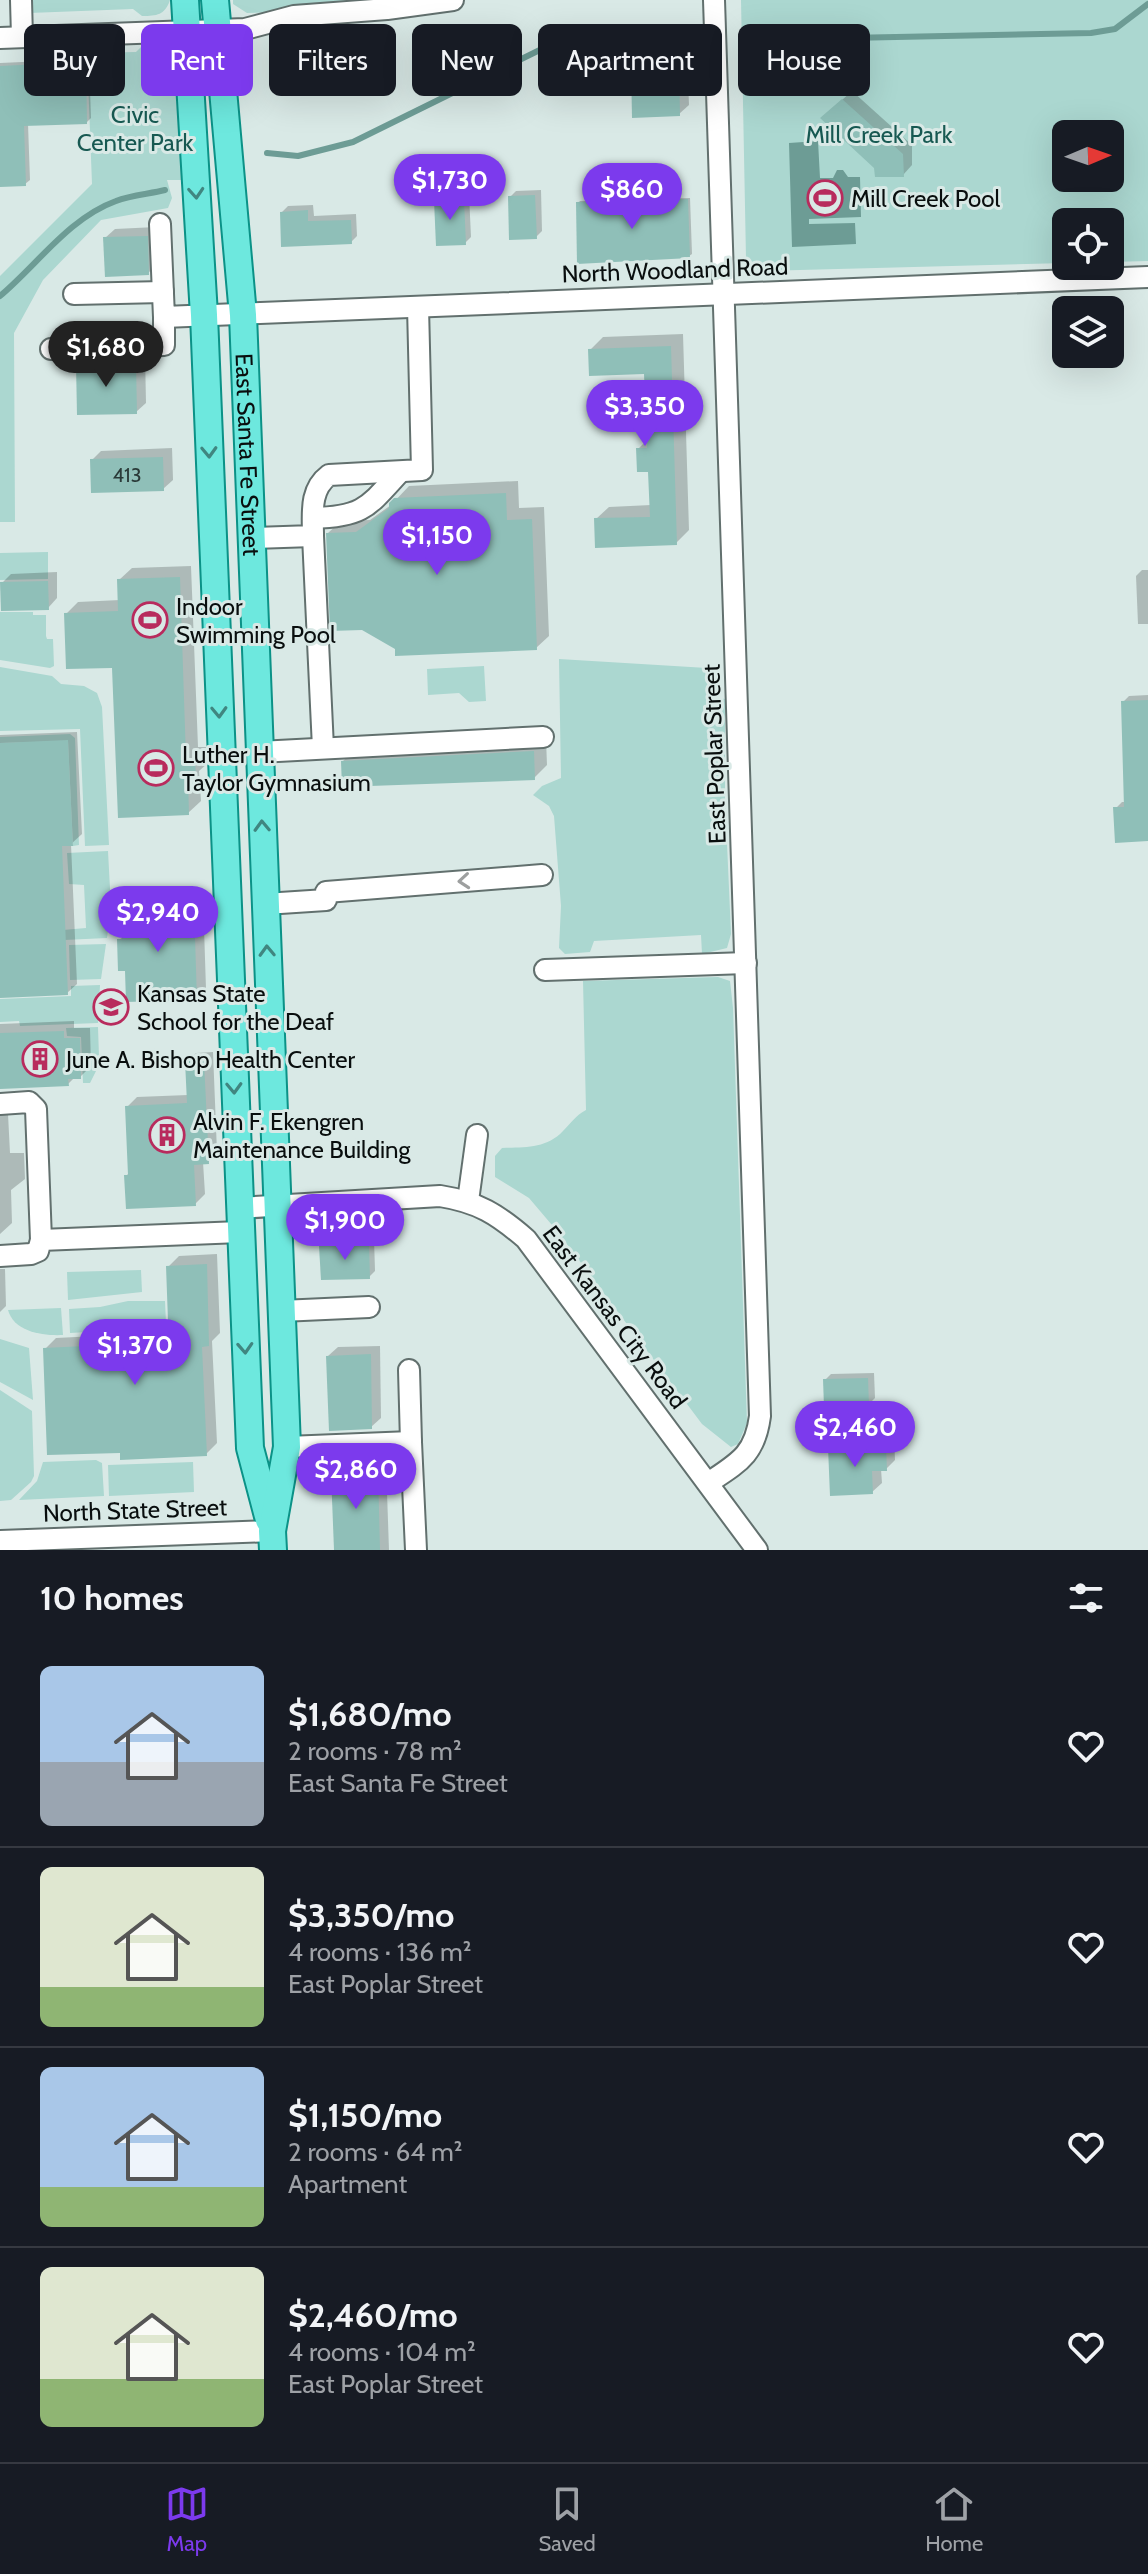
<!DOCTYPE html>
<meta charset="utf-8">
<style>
:root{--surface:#171b24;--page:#20242c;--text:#f1f3f6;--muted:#9ea1a6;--line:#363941;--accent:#7c3aed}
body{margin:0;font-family:Cabin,sans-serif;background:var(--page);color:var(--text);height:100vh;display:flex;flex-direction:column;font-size:30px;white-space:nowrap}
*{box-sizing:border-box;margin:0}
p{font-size:26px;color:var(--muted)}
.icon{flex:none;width:44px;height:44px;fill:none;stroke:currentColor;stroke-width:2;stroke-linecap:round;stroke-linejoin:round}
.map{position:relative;height:1550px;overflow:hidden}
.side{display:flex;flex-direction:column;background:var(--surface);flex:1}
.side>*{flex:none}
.guide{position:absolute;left:24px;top:24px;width:1100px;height:72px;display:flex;gap:16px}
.needle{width:52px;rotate:88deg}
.buttons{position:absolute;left:1052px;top:120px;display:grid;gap:16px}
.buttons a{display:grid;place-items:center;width:72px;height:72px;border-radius:12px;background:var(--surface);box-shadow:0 8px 32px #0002;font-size:40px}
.price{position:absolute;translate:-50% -68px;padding:0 18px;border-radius:28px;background:var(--accent);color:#fff;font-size:26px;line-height:52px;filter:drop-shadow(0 2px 4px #0008)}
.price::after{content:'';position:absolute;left:50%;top:48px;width:24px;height:18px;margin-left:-12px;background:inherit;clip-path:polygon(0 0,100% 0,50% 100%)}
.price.active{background:#222;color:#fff}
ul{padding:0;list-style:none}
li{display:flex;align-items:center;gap:24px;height:200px;padding:0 40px}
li+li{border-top:2px solid var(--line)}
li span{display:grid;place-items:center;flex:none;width:224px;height:160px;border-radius:12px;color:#555}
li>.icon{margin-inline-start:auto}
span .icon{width:96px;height:96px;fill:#fffc;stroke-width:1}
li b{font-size:34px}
h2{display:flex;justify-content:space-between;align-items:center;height:96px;padding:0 40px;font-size:34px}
.pill{padding:0 28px;border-radius:12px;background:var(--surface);box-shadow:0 8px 32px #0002;font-size:28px;line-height:72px}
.pill.active{background:var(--accent);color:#fff}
.menu{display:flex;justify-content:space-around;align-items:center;height:112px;border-top:2px solid var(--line);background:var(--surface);font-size:22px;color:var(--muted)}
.menu a{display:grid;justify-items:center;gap:4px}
.menu .active{color:var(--accent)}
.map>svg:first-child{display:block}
.green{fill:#abd7d0;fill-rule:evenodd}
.water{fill:#6d9c95}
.shadow{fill:#0003}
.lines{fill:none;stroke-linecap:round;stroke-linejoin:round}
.stream{stroke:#6d9c95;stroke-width:6}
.building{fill:#8fbfb8}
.minor-casing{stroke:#62706e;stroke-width:24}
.major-casing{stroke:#0b9287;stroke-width:30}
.minor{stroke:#fff;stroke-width:20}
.major{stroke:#6de8de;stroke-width:26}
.oneway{stroke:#408680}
.oneway2{stroke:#9d9f9f}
.labels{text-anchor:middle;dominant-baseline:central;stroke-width:6;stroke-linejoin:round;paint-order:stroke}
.number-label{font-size:20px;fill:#2a3a38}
.park-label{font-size:24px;fill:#175952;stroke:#d9e9e6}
.poi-label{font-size:24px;fill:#090e0e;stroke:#d9e9e6;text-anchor:start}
.street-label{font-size:24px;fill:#090e0e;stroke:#d9e9e6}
</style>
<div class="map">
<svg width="1148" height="1550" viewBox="0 0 1148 1550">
<rect width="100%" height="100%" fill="#d9e9e6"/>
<g class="green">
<path d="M29 0H170C165 15 157 16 142 16L133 9 29 13Z"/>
<polygon points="233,0 365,0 365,10 247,13 233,4"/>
<path d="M741 0H1148V261L1110 262V222H1066V263L759 271 746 258ZM1066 134H1110V178H1066Z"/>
<polygon points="144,44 162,44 172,56 184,180 167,180 172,198 168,208 101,220 43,280 14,333 15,522 0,522 0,276 92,184 87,53 136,52"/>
<polygon points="48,552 48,579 0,580 0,553"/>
<polygon points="0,612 33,612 33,615 46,615 46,636 47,639 53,639 54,666 50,668 0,660"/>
<polygon points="559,659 707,668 709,696 725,699 725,798 731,934 727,948 702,954 701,935 594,941 590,952 565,954 559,948 561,906 554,816 549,806 533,795 542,786 561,778"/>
<polygon points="484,666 486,701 469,702 459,693 428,695 427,669"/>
<polygon points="0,667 52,676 61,684 84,686 97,693 102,707 109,845 85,846 80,729 0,731"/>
<polygon points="70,734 75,738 79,845 73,846 68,741 0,743 0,737"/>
<polygon points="108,851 111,908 107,938 64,940 63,930 86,928 84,885 69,884 67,853"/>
<polygon points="106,944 101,979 70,980 69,945"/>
<path d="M718 977 730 981 733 1008 747 1423 738 1444 731 1447 702 1424 557 1231 529 1198 495 1177V1156L502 1148C525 1147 546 1149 563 1131 572 1122 575 1116 586 1110L583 981Z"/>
<polygon points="100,985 98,1023 20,1026 19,1021 0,1022 0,999 71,996 71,986"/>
<polygon points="98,1027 99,1057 97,1057 96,1071 90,1083 83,1083 81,1037 67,1036 66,1028"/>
<polygon points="141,1270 142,1292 68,1300 67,1272"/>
<polygon points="128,1301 165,1301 167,1346 88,1349 87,1332 70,1333 69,1309 100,1307"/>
<path d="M61 1308 63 1335C43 1336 14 1332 8 1310Z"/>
<polygon points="0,1339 29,1348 33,1400 0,1382"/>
<polygon points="0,1390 32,1411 34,1476 31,1482 11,1500 0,1501"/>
<polygon points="96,1460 102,1463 104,1496 19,1500 37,1481 43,1462"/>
<polygon points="193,1462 194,1492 109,1496 108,1465"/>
</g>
<polygon class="water" points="818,141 820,178 833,178 837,170 843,170 848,177 860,177 861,217 809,219 809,224 855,223 856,244 792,247 789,143"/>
<g class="shadow">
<polygon points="687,55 689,105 679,114 633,66 642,57"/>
<polygon points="89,59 91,118 87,122 28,124 30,180 25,184 0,185 0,63"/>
<polygon points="852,91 912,145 912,165 903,175 832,109"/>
<polygon points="541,190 542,231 536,237 510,197 516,191"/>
<polygon points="469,194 471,237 465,243 436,201 442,195"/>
<polygon points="690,198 692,254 689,256 578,203 580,201"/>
<polygon points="313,205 314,216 356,214 357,236 351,242 282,212 288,206"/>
<polygon points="156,227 158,264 148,273 105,238 115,229"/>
<polygon points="683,334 689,530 676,543 596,519 609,507 651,505 650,470 638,449 649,438 646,372 590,350 603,337"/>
<polygon points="145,354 146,403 136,412 78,364 88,355"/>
<polygon points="172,448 173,480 163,489 92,460 101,451"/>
<polygon points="518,481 519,508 544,507 549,636 536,648 397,648 328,533 341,521 370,520 391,505 409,486"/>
<polygon points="191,566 198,747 207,747 208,763 199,771 201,801 188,813 114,666 66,614 78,602 120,600 119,580 132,568"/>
<polygon points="1142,570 1148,570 1148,624 1138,624 1136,576"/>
<polygon points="57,572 57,598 48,608 2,583 11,574"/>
<polygon points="1148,695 1148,839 1116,808 1122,802 1126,802 1123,702 1129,696"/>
<polygon points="77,732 82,834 71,844 77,984 67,993 0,996 0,735"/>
<polygon points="546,739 547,765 534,778 343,761 356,749"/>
<polygon points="203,897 206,989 196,999 127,968 119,940 124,936 123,909 133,900"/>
<polygon points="74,1021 74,1028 90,1028 91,1066 80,1077 75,1077 68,1084 0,1086 0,1024"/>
<polygon points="213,1052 217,1152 208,1162 203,1162 205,1194 195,1204 126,1176 130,1172 127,1107 137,1097 188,1095 187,1062 196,1053"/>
<polygon points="0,1114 8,1114 10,1153 24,1153 25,1179 11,1190 12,1223 0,1234"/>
<polygon points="374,1239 375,1271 369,1277 321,1246 327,1240"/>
<polygon points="217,1254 220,1333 212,1341 217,1443 206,1454 122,1451 45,1349 56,1338 96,1336 96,1341 171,1338 168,1267 179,1256"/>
<polygon points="0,1269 5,1269 6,1306 0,1312"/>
<polygon points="380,1346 381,1418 371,1427 328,1356 338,1347"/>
<polygon points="874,1373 875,1398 869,1404 825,1380 831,1374"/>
<polygon points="894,1436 895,1460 886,1469 881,1469 882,1483 872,1492 830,1447 840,1438"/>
<polygon points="386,1463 389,1550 336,1550 333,1474 343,1464"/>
</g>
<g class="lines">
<g class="stream">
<polyline points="749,40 1091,33 1115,29 1148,4"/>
<polyline points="267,153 298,156 353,142 558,41 584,46 684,39"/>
<path d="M0 296C37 265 69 218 116 201 131 195 149 194 165 190"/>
</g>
</g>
<g class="building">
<polygon points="86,62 87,124 24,126 26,186 0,187 0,66"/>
<polygon points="679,64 680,116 632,118 631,65"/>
<polygon points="842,99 903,154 904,177 875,177 874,168 820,118"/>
<polygon points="535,195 537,239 509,240 508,196"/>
<polygon points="464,199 466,245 436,246 434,200"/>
<polygon points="688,199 690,258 577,264 576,202"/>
<polygon points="308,210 308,221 351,220 352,244 281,247 280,212"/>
<polygon points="148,236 149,275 105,277 103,237"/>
<polygon points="671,346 677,545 595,548 594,518 650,517 648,472 637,472 636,448 647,448 644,374 589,376 588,349"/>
<polygon points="136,363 137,414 77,415 76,364"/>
<polygon points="163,457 164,491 91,493 90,459"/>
<polygon points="506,493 507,520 532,519 537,650 395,656 395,649 362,630 330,631 326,533 356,532 389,508 389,503 394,498"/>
<polygon points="180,577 186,759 195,759 196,777 188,778 189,815 118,818 112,668 66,669 64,613 118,611 117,579"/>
<polygon points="48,581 49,610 1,611 0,582"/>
<polygon points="1148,700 1148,841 1115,843 1113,807 1124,807 1121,701"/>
<polygon points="68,740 73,846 62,846 68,995 0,998 0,743"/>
<polygon points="534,751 535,780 342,787 341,761"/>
<polygon points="194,906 197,1000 126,1002 125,971 118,971 117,939 122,939 121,908"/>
<polygon points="64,1031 64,1038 80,1038 81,1079 68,1079 69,1086 0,1089 0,1033"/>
<polygon points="185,1061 204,1061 209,1164 194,1165 196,1206 126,1209 124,1175 128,1175 125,1106 187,1103"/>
<polygon points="369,1244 370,1279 321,1280 319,1246"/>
<polygon points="207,1264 209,1346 202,1347 207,1456 120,1460 120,1453 47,1455 43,1348 86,1346 86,1351 169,1348 166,1266"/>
<polygon points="371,1354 372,1429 329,1431 326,1356"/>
<polygon points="868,1378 869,1406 824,1407 823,1379"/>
<polygon points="886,1445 887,1471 872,1471 873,1494 830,1496 828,1447"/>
<polygon points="378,1471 380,1550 334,1550 331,1473"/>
</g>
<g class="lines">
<defs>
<g id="minor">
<polyline points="21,0 22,37"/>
<polyline points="0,38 245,29 294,16 387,9 453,0"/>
<polyline points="160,224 164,317 1148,277"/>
<polyline points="74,294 163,292"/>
<polyline points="51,349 164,345 164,317"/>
<path d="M313 518C363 517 368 507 400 472"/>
<polyline points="313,536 323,748"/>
<path d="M251 538 313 536C313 514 309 490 329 475L422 470 418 307"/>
<polyline points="259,752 543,737"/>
<polyline points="326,892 542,875"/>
<polyline points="265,904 326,900"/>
<polyline points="545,970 746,963"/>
<polyline points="0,1104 29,1102 36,1109 41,1240"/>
<polyline points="468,1201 477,1135"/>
<path d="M239 1208 440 1196C478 1202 497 1214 526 1239L757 1550"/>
<polyline points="0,1256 31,1254 38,1251 41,1240 240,1232"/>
<polyline points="281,1311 369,1307"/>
<polyline points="409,1370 411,1442"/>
<polyline points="287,1447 411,1442 416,1550"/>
<path d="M708 1483C738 1463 755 1455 760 1416L714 0"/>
<polyline points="0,1541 272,1531"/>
</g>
<g id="major">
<polyline points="185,0 204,315 250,1448 269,1520"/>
<path id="s1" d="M215 0 243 315 287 1447 272 1531 273 1550"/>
</g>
</defs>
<use href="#minor" class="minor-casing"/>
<use href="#major" class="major-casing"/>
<use href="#minor" class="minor"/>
<use href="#major" class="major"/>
</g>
<defs><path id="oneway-chevron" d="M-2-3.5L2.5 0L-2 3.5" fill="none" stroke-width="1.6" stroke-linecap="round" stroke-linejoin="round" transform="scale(2)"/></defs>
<g class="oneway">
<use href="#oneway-chevron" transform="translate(196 193) rotate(86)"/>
<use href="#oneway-chevron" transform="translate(209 452) rotate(88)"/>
<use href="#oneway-chevron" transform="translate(219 712) rotate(88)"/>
<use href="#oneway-chevron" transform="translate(262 826) rotate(-92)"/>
<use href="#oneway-chevron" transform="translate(267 951) rotate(-92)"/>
<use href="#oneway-chevron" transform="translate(234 1088) rotate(88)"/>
<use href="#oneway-chevron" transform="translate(245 1348) rotate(87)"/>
</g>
<use class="oneway2" href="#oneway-chevron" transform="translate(464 881) rotate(175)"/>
<defs>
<symbol id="stadium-ring" viewBox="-11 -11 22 22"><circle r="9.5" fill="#d9e9e6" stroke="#b82b5d" stroke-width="1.5"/><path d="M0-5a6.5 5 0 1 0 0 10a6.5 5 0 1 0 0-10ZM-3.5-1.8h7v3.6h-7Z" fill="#b82b5d"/></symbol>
<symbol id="school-ring" viewBox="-11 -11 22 22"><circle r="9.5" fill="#d9e9e6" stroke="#b82b5d" stroke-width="1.5"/><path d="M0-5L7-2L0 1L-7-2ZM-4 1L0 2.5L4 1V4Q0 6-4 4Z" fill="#b82b5d"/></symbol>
<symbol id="building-ring" viewBox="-11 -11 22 22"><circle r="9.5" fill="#d9e9e6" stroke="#b82b5d" stroke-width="1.5"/><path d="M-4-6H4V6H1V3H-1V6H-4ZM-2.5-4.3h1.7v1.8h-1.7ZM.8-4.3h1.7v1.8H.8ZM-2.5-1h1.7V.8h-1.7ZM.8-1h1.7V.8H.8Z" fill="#b82b5d"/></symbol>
</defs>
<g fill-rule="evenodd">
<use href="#stadium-ring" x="805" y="178" width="40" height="40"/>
<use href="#stadium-ring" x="130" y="600" width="40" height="40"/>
<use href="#stadium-ring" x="136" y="748" width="40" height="40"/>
<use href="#school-ring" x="91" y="987" width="40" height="40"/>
<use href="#building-ring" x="20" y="1039" width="40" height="40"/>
<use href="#building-ring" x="147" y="1115" width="40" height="40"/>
</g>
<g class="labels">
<g class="number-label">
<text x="127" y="475">413</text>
</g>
<g class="park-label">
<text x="135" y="114">Civic<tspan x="135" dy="28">Center Park</tspan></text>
<text x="879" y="134">Mill Creek Park</text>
</g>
<g class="poi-label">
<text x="851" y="198">Mill Creek Pool</text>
<text x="176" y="606">Indoor<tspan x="176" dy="28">Swimming Pool</tspan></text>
<text x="182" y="754">Luther H.<tspan x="182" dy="28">Taylor Gymnasium</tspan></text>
<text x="137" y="993">Kansas State<tspan x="137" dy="28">School for the Deaf</tspan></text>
<text x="66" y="1059">June A. Bishop Health Center</text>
<text x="193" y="1121">Alvin F. Ekengren<tspan x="193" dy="28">Maintenance Building</tspan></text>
</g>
<g class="street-label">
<text transform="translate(675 270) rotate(-2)">North Woodland Road</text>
<text stroke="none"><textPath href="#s1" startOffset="456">East Santa Fe Street</textPath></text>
<text transform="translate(714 754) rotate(-92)">East Poplar Street</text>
<text transform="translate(615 1317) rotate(53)">East Kansas City Road</text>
<text transform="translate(135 1510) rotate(-2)">North State Street</text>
</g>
</g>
</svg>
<div class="buttons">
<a><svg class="needle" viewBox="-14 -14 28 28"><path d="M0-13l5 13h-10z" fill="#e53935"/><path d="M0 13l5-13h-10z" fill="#9ea1a6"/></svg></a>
<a><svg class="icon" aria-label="locate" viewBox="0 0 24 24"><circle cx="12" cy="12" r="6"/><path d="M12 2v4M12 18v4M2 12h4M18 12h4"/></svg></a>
<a><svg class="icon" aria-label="layers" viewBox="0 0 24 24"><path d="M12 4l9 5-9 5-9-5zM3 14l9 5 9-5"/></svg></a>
</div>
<b class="price" style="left:450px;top:222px">$1,730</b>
<b class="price" style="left:632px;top:231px">$860</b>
<b class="price active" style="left:106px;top:389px">$1,680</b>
<b class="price" style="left:645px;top:448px">$3,350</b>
<b class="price" style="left:437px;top:577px">$1,150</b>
<b class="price" style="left:158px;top:954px">$2,940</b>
<b class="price" style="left:345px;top:1262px">$1,900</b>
<b class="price" style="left:135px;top:1387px">$1,370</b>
<b class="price" style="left:855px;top:1469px">$2,460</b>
<b class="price" style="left:356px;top:1511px">$2,860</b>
<div class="guide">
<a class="pill">Buy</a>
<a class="pill active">Rent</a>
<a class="pill">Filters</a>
<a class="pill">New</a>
<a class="pill">Apartment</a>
<a class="pill">House</a>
</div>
</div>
<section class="side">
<h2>10 homes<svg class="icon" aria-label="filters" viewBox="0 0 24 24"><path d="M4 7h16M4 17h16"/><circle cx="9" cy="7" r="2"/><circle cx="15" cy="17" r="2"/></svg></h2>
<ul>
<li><span style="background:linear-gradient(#a9c7e8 60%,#9aa5b1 0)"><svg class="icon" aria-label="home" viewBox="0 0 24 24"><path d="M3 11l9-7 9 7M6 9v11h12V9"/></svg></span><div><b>$1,680/mo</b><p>2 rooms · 78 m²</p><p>East Santa Fe Street</p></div><svg class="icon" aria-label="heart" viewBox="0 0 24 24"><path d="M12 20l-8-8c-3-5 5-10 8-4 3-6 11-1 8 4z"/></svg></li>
<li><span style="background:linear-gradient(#dfe7d0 75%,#8fb573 0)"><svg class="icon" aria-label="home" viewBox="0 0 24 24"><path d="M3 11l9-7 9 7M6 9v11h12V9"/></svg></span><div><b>$3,350/mo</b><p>4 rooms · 136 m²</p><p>East Poplar Street</p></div><svg class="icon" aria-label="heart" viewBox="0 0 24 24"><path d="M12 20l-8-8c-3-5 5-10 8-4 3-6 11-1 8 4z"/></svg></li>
<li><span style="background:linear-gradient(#a9c7e8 75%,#8fb573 0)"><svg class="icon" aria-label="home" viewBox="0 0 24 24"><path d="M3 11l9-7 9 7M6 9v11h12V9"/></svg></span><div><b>$1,150/mo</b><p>2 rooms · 64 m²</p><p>Apartment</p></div><svg class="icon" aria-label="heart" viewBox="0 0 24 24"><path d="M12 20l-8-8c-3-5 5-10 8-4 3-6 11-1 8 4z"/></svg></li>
<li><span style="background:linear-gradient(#dfe7d0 70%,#8fb573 0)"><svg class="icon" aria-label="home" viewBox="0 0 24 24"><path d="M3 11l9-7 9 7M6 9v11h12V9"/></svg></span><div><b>$2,460/mo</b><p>4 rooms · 104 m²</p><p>East Poplar Street</p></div><svg class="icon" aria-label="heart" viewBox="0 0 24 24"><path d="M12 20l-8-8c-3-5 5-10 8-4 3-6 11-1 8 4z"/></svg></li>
</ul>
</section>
<nav class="menu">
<a class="active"><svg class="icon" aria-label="map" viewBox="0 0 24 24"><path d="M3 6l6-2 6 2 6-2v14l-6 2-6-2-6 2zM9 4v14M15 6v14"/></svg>Map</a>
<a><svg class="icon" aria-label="saved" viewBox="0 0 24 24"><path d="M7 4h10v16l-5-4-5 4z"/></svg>Saved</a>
<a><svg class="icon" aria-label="home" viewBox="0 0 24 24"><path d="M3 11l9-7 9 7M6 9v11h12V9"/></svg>Home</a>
</nav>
